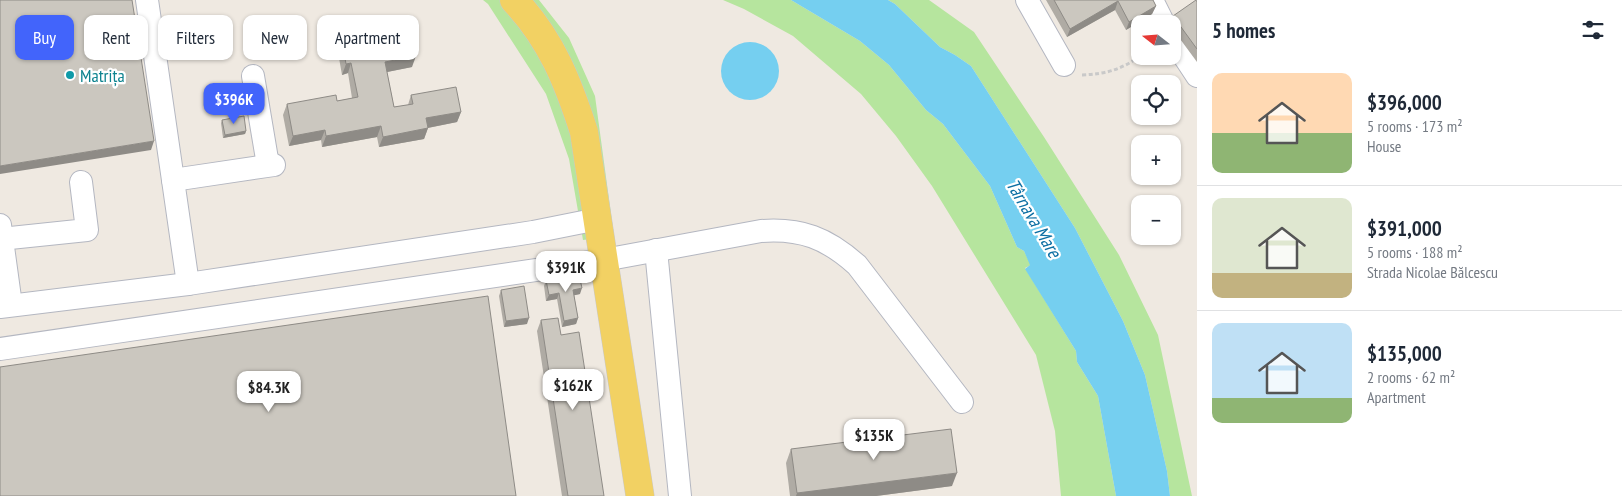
<!DOCTYPE html>
<meta charset="utf-8">
<style>
:root{--surface:#fff;--page:#f2f2f3;--text:#1f2937;--muted:#747a83;--line:#e0e1e3;--accent:#4264fb}
body{margin:0;font-family:"PT Sans Narrow",sans-serif;background:var(--page);color:var(--text);height:100vh;display:flex;flex-direction:column;font-size:19px;white-space:nowrap}
*{box-sizing:border-box;margin:0}
p{font-size:16px;color:var(--muted)}
.icon{flex:none;width:28px;height:28px;fill:none;stroke:currentColor;stroke-width:2;stroke-linecap:round;stroke-linejoin:round}
.map{position:relative;flex:1;overflow:hidden}
.panel{display:flex;flex-direction:column;background:var(--surface);width:425px}
.panel>*{flex:none}
.top-card{position:absolute;left:15px;top:15px;width:475px;height:45px;display:flex;gap:10px}
.needle{width:32px;rotate:287deg}
.controls{position:absolute;left:1131px;top:15px;display:grid;gap:10px}
.controls a{display:grid;place-items:center;width:50px;height:50px;border-radius:10px;background:var(--surface);box-shadow:0 1px 4px #0004;font-size:25px}
.price{position:absolute;translate:-50% -42px;padding:0 11px;border-radius:10px;background:#fff;color:#222;font-size:16px;line-height:32px;filter:drop-shadow(0 1px 2px #0008)}
.price::after{content:'';position:absolute;left:50%;top:30px;width:15px;height:11px;margin-left:-8px;background:inherit;clip-path:polygon(0 0,100% 0,50% 100%)}
.price.selected{background:var(--accent);color:#fff}
ul{padding:0;list-style:none}
li{display:flex;align-items:center;gap:15px;height:125px;padding:0 15px}
li+li{border-top:1px solid var(--line)}
li span{display:grid;place-items:center;flex:none;width:140px;height:100px;border-radius:10px;color:#555}
li>.icon{margin-inline-start:auto}
span .icon{width:60px;height:60px;fill:#fffc;stroke-width:1}
li b{font-size:21px}
h2{display:flex;justify-content:space-between;align-items:center;height:60px;padding:0 15px;font-size:21px}
.pill{padding:0 18px;border-radius:10px;background:var(--surface);box-shadow:0 1px 4px #0004;font-size:18px;line-height:45px}
.pill.selected{background:var(--accent);color:#fff}
main{display:flex;flex:1;min-height:0}
.map>svg:first-child{display:block}
.green{fill:#b6e59e}
.water{fill:#75cff0}
.lines{fill:none;stroke-linecap:round;stroke-linejoin:round}
.minor-casing{stroke:#b4b7c1;stroke-width:24}
.major-casing{stroke:#c9c9c9;stroke-width:29}
.path{stroke:#c9c9c9;stroke-width:3;stroke-dasharray:4 2.5;stroke-linecap:butt}
.minor{stroke:#fff;stroke-width:22}
.major{stroke:#f2d163;stroke-width:28}
.wall{fill:#afaba4}
.shaded-wall{fill:#8e8b86}
.building{fill:#cbc7bf;stroke:#8e8b86}
.culture-dot{fill:#0f9aa8;stroke:#fff;stroke-width:2}
.labels{text-anchor:middle;dominant-baseline:central;stroke-width:4.5;stroke-linejoin:round;paint-order:stroke}
.culture-label{font-size:18px;fill:#0d838f;stroke:#fff;text-anchor:start}
.water-label{font-size:19px;font-style:italic;fill:#0d6fa3;stroke:#fff}
</style>
<main>
<div class="map">
<svg width="1197" height="496" viewBox="0 0 1197 496">
<rect width="100%" height="100%" fill="#efe9e1"/>
<g class="green">
<polygon points="483,0 539,0 569,38 595,96 614,236 583,240 569,159 546,94 488,4"/>
<polygon points="723,0 791,0 860,41 889,65 926,110 943,124 990,186 1017,247 1024,251 1031,265 1025,268 1076,351 1077,362 1098,396 1116,496 1061,496 1055,431 1036,355 932,186 896,136 861,94 793,36 744,9"/>
<polygon points="888,0 929,0 974,32 1044,137 1119,255 1158,335 1192,496 1170,496 1167,471 1145,375 1123,321 1075,228 971,66 955,55 940,47 895,4"/>
</g>
<g class="water">
<polygon points="791,0 888,0 895,4 940,47 955,55 971,66 1075,228 1123,321 1145,375 1167,471 1170,496 1116,496 1098,396 1077,362 1076,351 1025,269 1030,265 1024,251 1017,247 990,186 943,124 926,110 889,65 860,41"/>
<circle cx="750" cy="71" r="29"/>
</g>
<g class="lines">
<defs>
<g id="minor">
<polyline points="147,0 188,284"/>
<polyline points="1027,0 1064,65"/>
<polyline points="1152,0 1164,24"/>
<polyline points="1172,38 1197,76"/>
<polyline points="253,76 268,165"/>
<polyline points="173,180 274,165"/>
<polyline points="0,225 11,305"/>
<polyline points="0,239 87,230 81,182"/>
<polyline points="656,250 680,496"/>
<polyline points="0,307 188,284 533,232 598,219"/>
<path d="M0 349 604 260 761 231C801 228 827 238 857 265L962 402"/>
</g>
<path id="major" d="M514 0C551 39 568 82 584 132L640 496"/>
</defs>
<use href="#minor" class="minor-casing"/>
<use href="#major" class="major-casing"/>
<path class="path" d="M1082 75C1105 74 1121 70 1140 56"/>
<use href="#minor" class="minor"/>
<use href="#major" class="major"/>
</g>
<g class="wall">
<polygon points="1046,0 1153,0 1156,6 1152,14 1126,30 1115,10 1067,37"/>
<polygon points="1197,2 1197,62 1172,28 1172,24 1170,24 1173,16"/>
<polygon points="340,30 380,35 412,67 387,72 394,107 408,105 411,95 461,112 457,122 428,128 424,139 379,147 377,137 322,147 321,140 289,146 283,115 287,104 337,101 352,98 348,73 342,75 336,41"/>
<polygon points="222,120 246,131 245,134 223,138 221,123"/>
<polygon points="556,275 570,276 580,294 574,295 578,318 576,324 562,327 557,299 546,301 544,286 546,280 555,279"/>
<polygon points="501,290 527,324 504,327 499,296"/>
<polygon points="541,320 561,335 604,496 562,496 537,331"/>
<polygon points="791,449 952,486 876,496 790,496 786,463"/>
</g>
<g class="shaded-wall">
<polygon points="1118,1 1115,10 1067,37 1070,29"/>
<polygon points="1156,6 1152,14 1126,30 1129,22"/>
<polygon points="416,56 412,67 382,73 385,62"/>
<polygon points="351,63 348,73 342,75 346,64"/>
<polygon points="461,112 457,122 422,129 426,118"/>
<polygon points="381,126 377,137 322,147 326,136"/>
<polygon points="428,128 424,139 379,147 383,137"/>
<polygon points="325,130 321,140 289,146 293,136"/>
<polygon points="246,131 245,134 223,138 225,135"/>
<polygon points="154,141 151,150 0,174 0,166"/>
<polygon points="582,288 580,294 571,296 573,290"/>
<polygon points="559,293 557,299 546,301 549,295"/>
<polygon points="529,318 527,324 504,327 506,321"/>
<polygon points="578,318 576,324 562,327 564,321"/>
<polygon points="957,473 952,486 876,496 796,496 797,493"/>
</g>
<g class="building">
<polygon points="0,0 132,0 154,141 0,166"/>
<polygon points="1054,0 1153,0 1156,6 1129,22 1118,1 1070,29"/>
<polygon points="1196,0 1197,2 1197,49 1173,16"/>
<polygon points="378,23 380,35 411,29 416,56 385,62 394,107 413,104 411,95 456,87 461,112 426,118 428,128 383,137 381,126 326,136 325,130 293,136 287,104 336,95 337,101 358,97 351,63 346,64 340,30"/>
<polygon points="244,116 246,131 225,135 222,120"/>
<polygon points="570,273 570,276 579,275 582,288 573,290 578,318 564,321 559,293 549,295 546,280 557,278 556,275"/>
<polygon points="524,286 529,318 506,321 501,290"/>
<polygon points="488,296 516,496 0,496 0,367"/>
<polygon points="558,318 561,335 579,332 604,496 568,496 541,320"/>
<polygon points="951,429 957,473 797,493 791,449"/>
</g>
<circle class="culture-dot" cx="70" cy="75" r="5"/>
<g class="labels">
<g class="culture-label">
<text x="80" y="75">Matrița</text>
</g>
<g class="water-label">
<text transform="translate(1034 218) rotate(59)">Târnava Mare</text>
</g>
</g>
</svg>
<div class="controls">
<a><svg class="needle" viewBox="-14 -14 28 28"><path d="M0-13l5 13h-10z" fill="#e53935"/><path d="M0 13l5-13h-10z" fill="#747a83"/></svg></a>
<a><svg class="icon" aria-label="locate" viewBox="0 0 24 24"><circle cx="12" cy="12" r="6"/><path d="M12 2v4M12 18v4M2 12h4M18 12h4"/></svg></a>
<a>+</a>
<a>−</a>
</div>
<b class="price selected" style="left:234px;top:125px">$396K</b>
<b class="price" style="left:566px;top:293px">$391K</b>
<b class="price" style="left:573px;top:411px">$162K</b>
<b class="price" style="left:269px;top:413px">$84.3K</b>
<b class="price" style="left:874px;top:461px">$135K</b>
<div class="top-card">
<a class="pill selected">Buy</a>
<a class="pill">Rent</a>
<a class="pill">Filters</a>
<a class="pill">New</a>
<a class="pill">Apartment</a>
</div>
</div>
<section class="panel">
<h2>5 homes<svg class="icon" aria-label="filters" viewBox="0 0 24 24"><path d="M4 7h16M4 17h16"/><circle cx="9" cy="7" r="2"/><circle cx="15" cy="17" r="2"/></svg></h2>
<ul>
<li><span style="background:linear-gradient(#ffd9b3 60%,#8fb573 0)"><svg class="icon" aria-label="home" viewBox="0 0 24 24"><path d="M3 11l9-7 9 7M6 9v11h12V9"/></svg></span><div><b>$396,000</b><p>5 rooms · 173 m²</p><p>House</p></div></li>
<li><span style="background:linear-gradient(#dfe7d0 75%,#c2b280 0)"><svg class="icon" aria-label="home" viewBox="0 0 24 24"><path d="M3 11l9-7 9 7M6 9v11h12V9"/></svg></span><div><b>$391,000</b><p>5 rooms · 188 m²</p><p>Strada Nicolae Bălcescu</p></div></li>
<li><span style="background:linear-gradient(#bfe0f5 75%,#8fb573 0)"><svg class="icon" aria-label="home" viewBox="0 0 24 24"><path d="M3 11l9-7 9 7M6 9v11h12V9"/></svg></span><div><b>$135,000</b><p>2 rooms · 62 m²</p><p>Apartment</p></div></li>
</ul>
</section>
</main>
